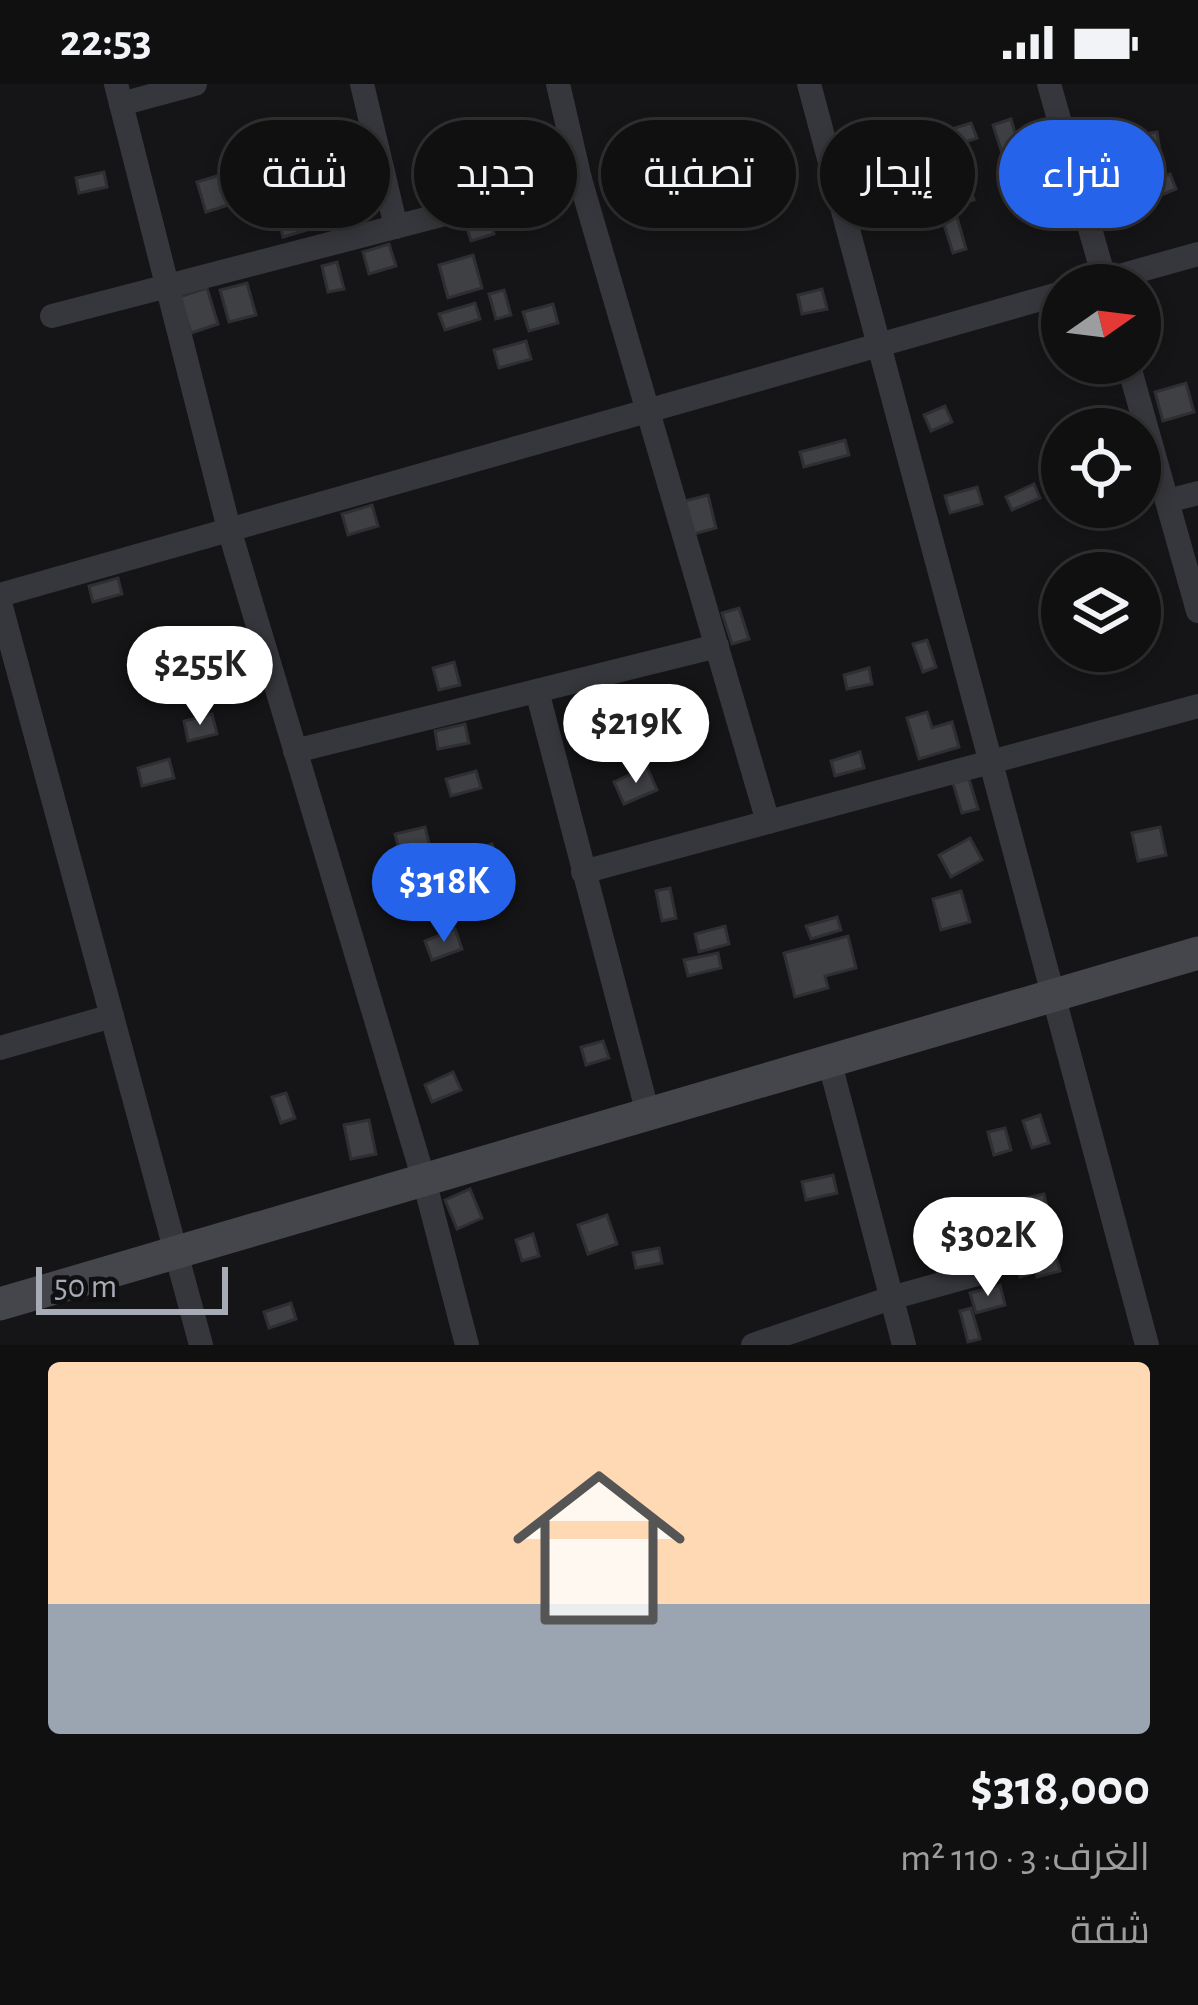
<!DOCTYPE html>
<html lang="ar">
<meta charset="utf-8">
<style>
:root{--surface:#101011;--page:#19191a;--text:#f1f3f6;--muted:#9c9d9f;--line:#303031;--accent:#2563eb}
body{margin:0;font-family:"Alegreya Sans",Cairo,sans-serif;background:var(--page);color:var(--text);direction:rtl;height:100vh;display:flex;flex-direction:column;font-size:45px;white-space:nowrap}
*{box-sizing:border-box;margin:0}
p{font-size:39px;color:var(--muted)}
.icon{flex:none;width:66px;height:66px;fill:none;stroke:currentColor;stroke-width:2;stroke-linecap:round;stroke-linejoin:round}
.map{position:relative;height:1261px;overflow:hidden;direction:ltr}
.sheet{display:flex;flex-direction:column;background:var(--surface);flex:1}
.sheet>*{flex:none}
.top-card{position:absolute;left:36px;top:36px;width:1128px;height:108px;direction:rtl;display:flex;gap:24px}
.needle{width:78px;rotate:76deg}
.controls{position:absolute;left:1041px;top:180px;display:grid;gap:24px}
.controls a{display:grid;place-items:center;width:120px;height:120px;border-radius:50%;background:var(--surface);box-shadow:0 6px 18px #0003,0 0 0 3px var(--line);font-size:60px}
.scale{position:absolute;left:36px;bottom:30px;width:192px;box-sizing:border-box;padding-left:12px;border:6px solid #a7abb6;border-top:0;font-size:33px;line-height:42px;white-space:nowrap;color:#a7abb6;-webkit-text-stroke:9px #101012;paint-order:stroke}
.price{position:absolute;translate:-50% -102px;padding:0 27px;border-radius:42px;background:#fff;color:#222;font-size:39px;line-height:78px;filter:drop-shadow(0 3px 6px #0008)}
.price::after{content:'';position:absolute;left:50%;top:72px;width:36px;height:27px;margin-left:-18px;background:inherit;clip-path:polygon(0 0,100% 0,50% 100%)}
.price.on{background:var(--accent);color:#fff}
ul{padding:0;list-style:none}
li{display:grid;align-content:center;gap:24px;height:636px;padding:0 48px}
li span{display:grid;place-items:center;height:372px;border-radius:12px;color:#555}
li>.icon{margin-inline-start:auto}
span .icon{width:216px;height:216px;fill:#fffc;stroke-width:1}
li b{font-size:51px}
.tag{padding:0 42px;border-radius:54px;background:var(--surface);box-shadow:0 6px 18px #0003,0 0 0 3px var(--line);font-size:42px;line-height:108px}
.tag.on{background:var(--accent);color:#fff}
.status{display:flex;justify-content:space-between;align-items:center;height:84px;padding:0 60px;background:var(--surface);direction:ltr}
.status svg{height:33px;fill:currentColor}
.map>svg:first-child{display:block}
.building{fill:#3f4044;stroke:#2f2f33;stroke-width:3}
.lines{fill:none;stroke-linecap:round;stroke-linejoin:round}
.minor{stroke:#36373c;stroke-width:24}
.secondary{stroke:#44464c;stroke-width:33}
</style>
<div class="status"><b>22:53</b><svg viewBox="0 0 49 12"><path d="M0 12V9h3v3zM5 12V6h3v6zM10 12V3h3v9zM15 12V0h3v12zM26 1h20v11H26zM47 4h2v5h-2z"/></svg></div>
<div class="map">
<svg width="1198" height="1261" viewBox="0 0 1198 1261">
<rect width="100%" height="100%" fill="#151517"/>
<g class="building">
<polygon points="1011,35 1018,60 1001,66 993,41"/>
<polygon points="971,39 977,54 951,63 945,47"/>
<polygon points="1157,48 1161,73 1136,77 1132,52"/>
<polygon points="962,76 974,116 960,120 949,80"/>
<polygon points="1032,77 1037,100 1009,106 1004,83"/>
<polygon points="104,88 107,103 79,109 76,94"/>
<polygon points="227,89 235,119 206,128 197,98"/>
<polygon points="1170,90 1176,105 1154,114 1148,99"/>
<polygon points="726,91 729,108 704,114 700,97"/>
<polygon points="363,99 371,125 338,135 333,119 350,115 347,104"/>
<polygon points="955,126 966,165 953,169 941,131"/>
<polygon points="305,130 310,145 283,153 279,138"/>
<polygon points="490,135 494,150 471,157 466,141"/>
<polygon points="389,160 396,182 369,190 363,168"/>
<polygon points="473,171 482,204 448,214 439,181"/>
<polygon points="337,178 344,205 328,208 322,182"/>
<polygon points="247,199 256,231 229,238 220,206"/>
<polygon points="207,204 218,240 191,249 179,213"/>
<polygon points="822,205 827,225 802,230 798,211"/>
<polygon points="504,206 511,231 496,235 489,210"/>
<polygon points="475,219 480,235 445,246 439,230"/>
<polygon points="553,220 558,239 529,247 523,228"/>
<polygon points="526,257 531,275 499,284 494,266"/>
<polygon points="1186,299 1194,328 1163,337 1155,308"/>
<polygon points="945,322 952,338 931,347 924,331"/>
<polygon points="845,356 849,371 804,383 800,368"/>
<polygon points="1034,400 1040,414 1012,426 1006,413"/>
<polygon points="977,403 982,420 950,429 945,412"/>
<polygon points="708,411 716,444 694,450 685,417"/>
<polygon points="372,421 378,442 348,451 342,430"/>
<polygon points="118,494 122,510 93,518 89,502"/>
<polygon points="739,524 749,555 732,560 722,529"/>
<polygon points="230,544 238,573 225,578 216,549"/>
<polygon points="927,556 936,583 923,588 913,560"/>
<polygon points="454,578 460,601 439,606 433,584"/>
<polygon points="869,584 872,600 847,605 844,591"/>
<polygon points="927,628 932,644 952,638 959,663 919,675 907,634"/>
<polygon points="212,630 217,650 188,657 184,637"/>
<polygon points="465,640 469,659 438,665 435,647"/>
<polygon points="860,668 864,684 835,692 831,677"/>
<polygon points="169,675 174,694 142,702 138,684"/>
<polygon points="647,683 657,706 624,720 614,698"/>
<polygon points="476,687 481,704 451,712 446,695"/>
<polygon points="969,695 978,725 962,729 953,699"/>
<polygon points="425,743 432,771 402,778 395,750"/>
<polygon points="1160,743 1166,771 1138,777 1132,749"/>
<polygon points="970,754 982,776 951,793 939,771"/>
<polygon points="492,760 499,784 471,792 464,769"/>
<polygon points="670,804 676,834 662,837 656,807"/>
<polygon points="961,807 970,838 941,846 933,815"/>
<polygon points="837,833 841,846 811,855 806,842"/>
<polygon points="725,842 729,860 699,868 695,850"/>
<polygon points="455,845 462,865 432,876 425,857"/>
<polygon points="848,852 856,884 825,892 828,904 795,913 784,869"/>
<polygon points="718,869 721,884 688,892 684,876"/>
<polygon points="603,957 609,974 586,981 581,963"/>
<polygon points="453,988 461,1006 432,1018 425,1001"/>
<polygon points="286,1009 295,1034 281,1039 272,1013"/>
<polygon points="1040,1031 1049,1059 1032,1064 1023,1037"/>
<polygon points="369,1036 376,1070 351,1075 344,1041"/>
<polygon points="1005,1044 1011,1066 994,1071 988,1048"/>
<polygon points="833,1091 837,1109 806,1116 802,1098"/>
<polygon points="470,1105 482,1134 457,1145 445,1116"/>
<polygon points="1044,1110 1052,1145 1021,1152 1013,1117"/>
<polygon points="607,1131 617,1160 588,1170 578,1141"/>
<polygon points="533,1150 539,1172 522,1177 516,1156"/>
<polygon points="1025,1158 1034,1188 1020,1193 1011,1163"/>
<polygon points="659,1164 662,1179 636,1184 633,1169"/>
<polygon points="1055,1169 1060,1187 1037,1193 1032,1176"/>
<polygon points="1000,1201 1005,1221 976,1229 970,1209"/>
<polygon points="291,1219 296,1235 269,1244 264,1228"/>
<polygon points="971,1224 980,1255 968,1258 960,1227"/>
</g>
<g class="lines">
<g class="minor">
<polyline points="116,0 229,445 424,1096 467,1261"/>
<polyline points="362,0 396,143"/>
<polyline points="558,0 580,95 768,738"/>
<polyline points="809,0 1147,1261"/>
<polyline points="1049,0 1106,201"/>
<polyline points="121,20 195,0"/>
<polyline points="1091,200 1198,170"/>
<polyline points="52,232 580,95"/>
<polyline points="1128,279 1198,527"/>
<polyline points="1167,417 1198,409"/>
<polyline points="0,511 1062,209"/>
<polyline points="0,519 201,1261"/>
<polyline points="537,607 648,1030"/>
<polyline points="295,667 717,562"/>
<polyline points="583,788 1198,622"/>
<polyline points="0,964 112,932"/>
<polyline points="829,976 904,1261"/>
<polyline points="753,1261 891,1214 981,1189"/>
</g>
<polyline class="secondary" points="0,1220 1198,869"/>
</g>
</svg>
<div class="controls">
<a><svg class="needle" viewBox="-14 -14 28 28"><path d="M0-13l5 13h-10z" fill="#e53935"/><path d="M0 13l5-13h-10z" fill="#9c9d9f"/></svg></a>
<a><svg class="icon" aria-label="locate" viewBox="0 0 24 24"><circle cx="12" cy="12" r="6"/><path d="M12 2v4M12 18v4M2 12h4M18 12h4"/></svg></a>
<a><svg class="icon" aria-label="layers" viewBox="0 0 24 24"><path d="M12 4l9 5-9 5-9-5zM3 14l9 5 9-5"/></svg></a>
</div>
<div class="scale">50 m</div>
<b class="price" style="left:200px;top:644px">$255K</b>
<b class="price" style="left:636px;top:702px">$219K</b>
<b class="price on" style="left:444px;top:861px">$318K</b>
<b class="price" style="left:988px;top:1215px">$302K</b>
<div class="top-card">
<a class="tag on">شراء</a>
<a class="tag">إيجار</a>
<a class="tag">تصفية</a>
<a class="tag">جديد</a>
<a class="tag">شقة</a>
</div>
</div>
<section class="sheet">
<ul>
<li><span style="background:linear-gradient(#ffd9b3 65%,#9aa5b1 0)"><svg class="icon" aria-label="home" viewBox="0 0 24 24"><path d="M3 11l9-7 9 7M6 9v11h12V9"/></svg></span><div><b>$318,000</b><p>الغرف: 3 · 110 m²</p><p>شقة</p></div></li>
</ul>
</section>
